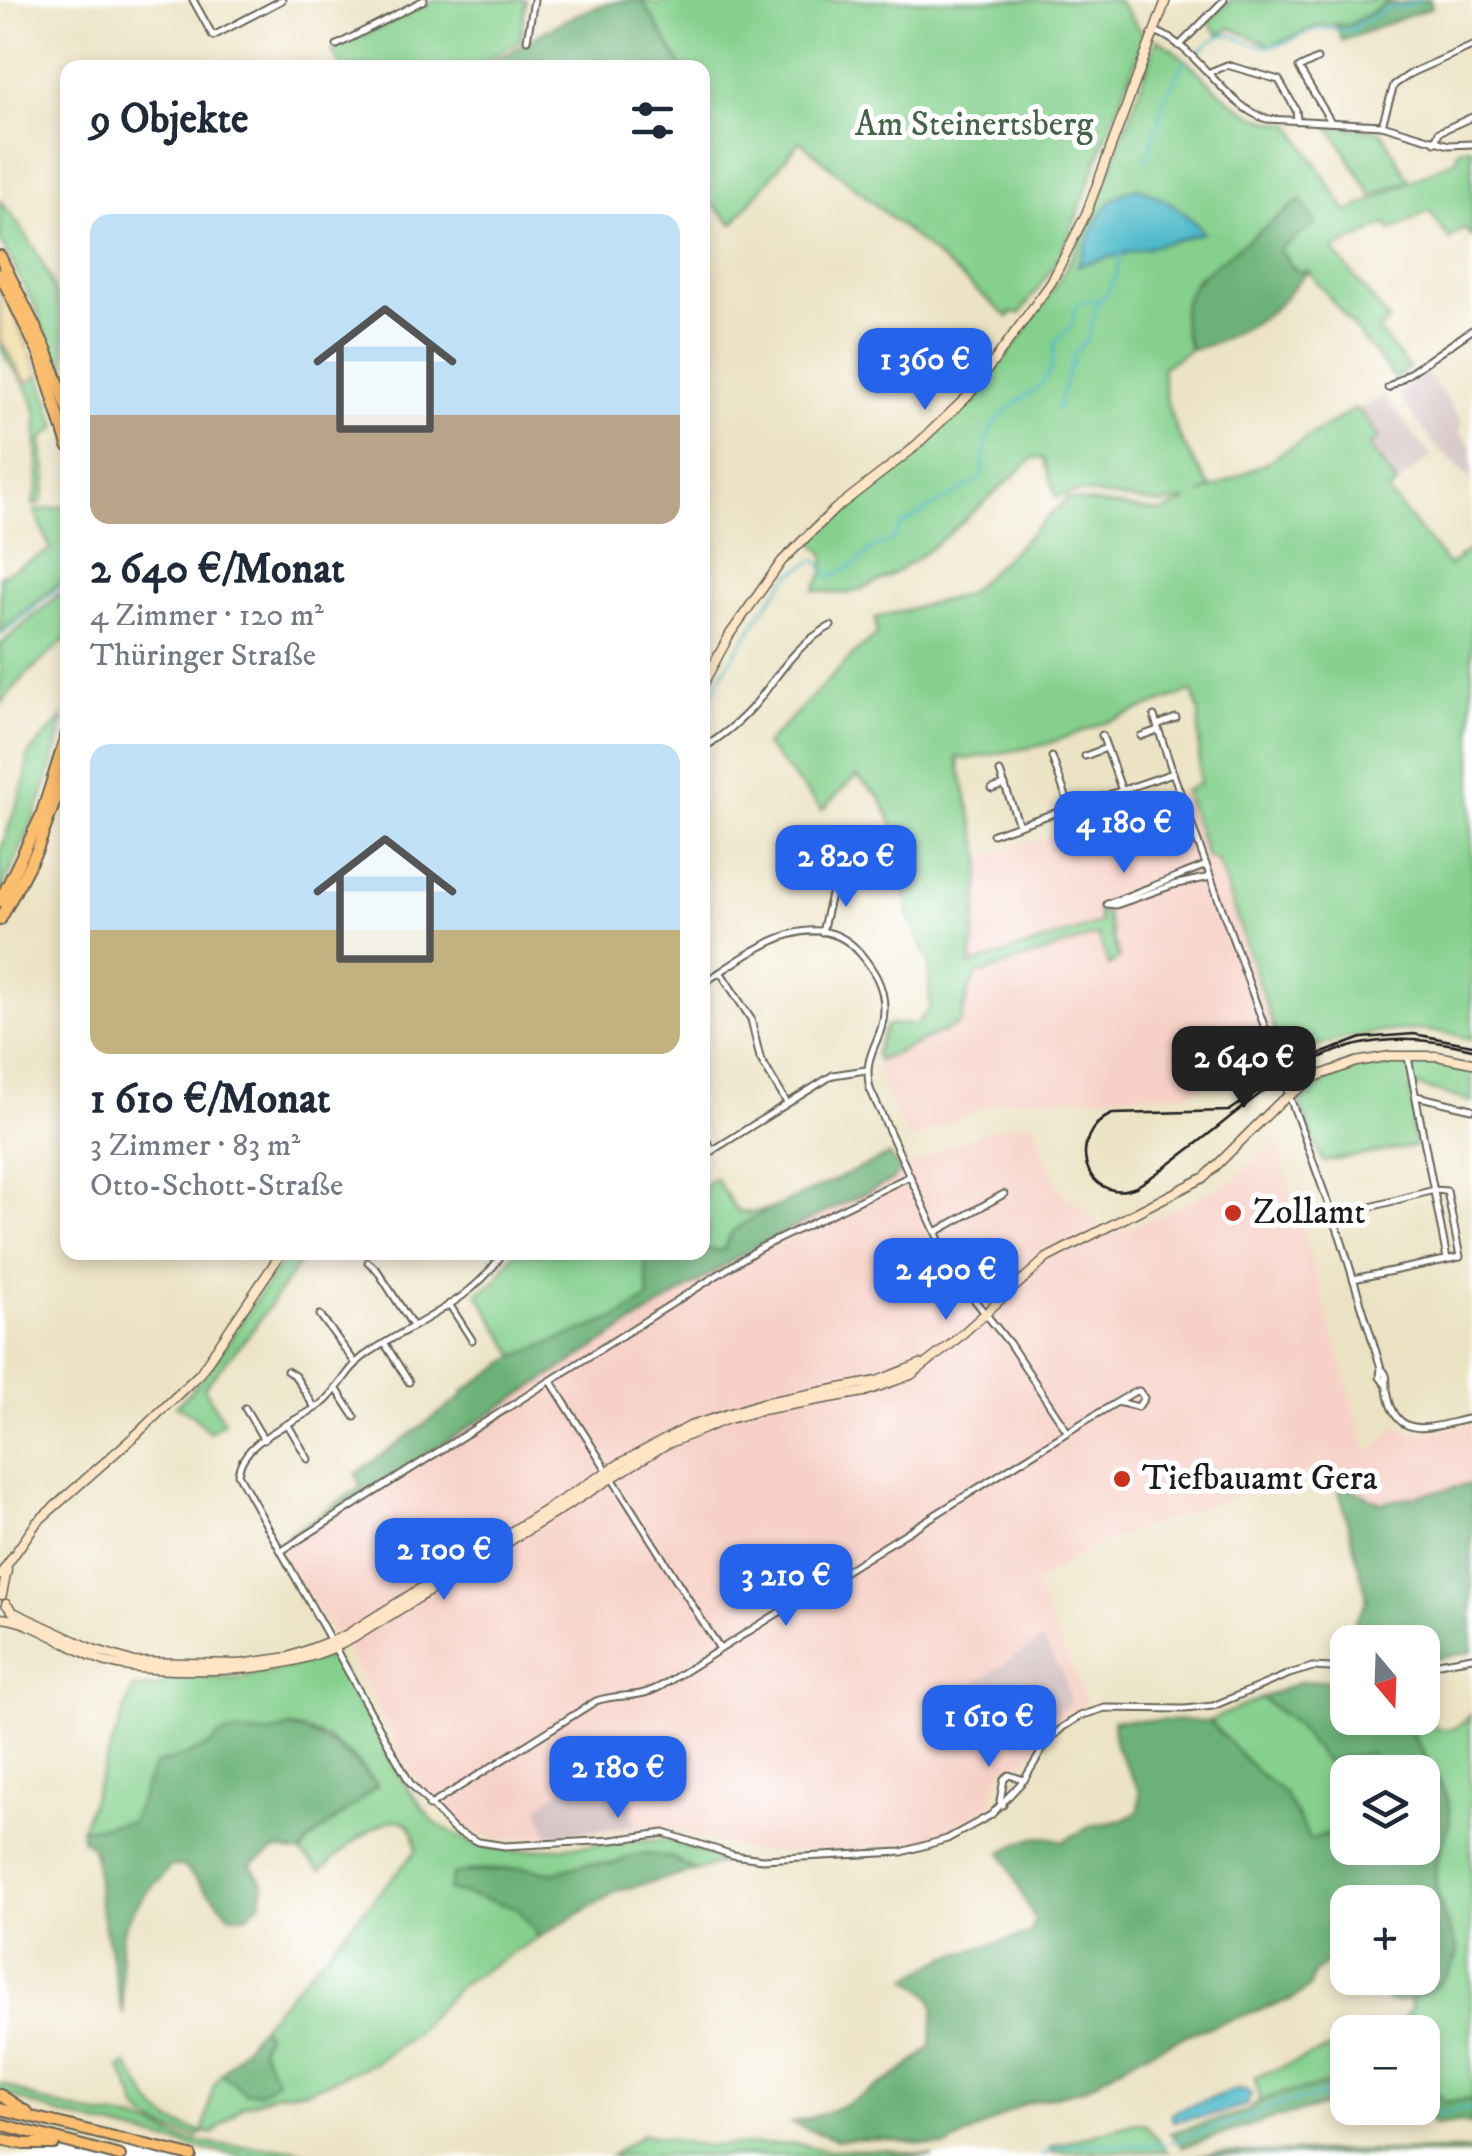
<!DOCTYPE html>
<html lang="de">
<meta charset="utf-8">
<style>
:root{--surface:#fff;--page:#f6f6f7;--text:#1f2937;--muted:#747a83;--accent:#2563eb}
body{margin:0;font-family:"IM FELL DW Pica",serif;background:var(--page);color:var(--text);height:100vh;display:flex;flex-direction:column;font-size:38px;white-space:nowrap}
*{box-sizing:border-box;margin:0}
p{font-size:32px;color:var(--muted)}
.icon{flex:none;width:55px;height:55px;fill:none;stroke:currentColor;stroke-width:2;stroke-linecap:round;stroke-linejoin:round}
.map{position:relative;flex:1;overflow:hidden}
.drawer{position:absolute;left:60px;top:60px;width:650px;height:1200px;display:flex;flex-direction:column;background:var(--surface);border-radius:20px;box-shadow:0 5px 15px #0003}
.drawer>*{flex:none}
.needle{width:65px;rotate:161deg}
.controls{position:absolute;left:1330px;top:1625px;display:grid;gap:20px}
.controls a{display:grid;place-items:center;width:110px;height:110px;border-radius:20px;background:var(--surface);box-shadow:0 5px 15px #0003;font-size:50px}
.price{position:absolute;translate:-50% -85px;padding:0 22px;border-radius:20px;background:var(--accent);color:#fff;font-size:32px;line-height:65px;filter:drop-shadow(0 2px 5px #0008)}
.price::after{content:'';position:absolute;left:50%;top:60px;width:30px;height:22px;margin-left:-15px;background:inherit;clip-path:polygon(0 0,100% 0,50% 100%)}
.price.selected{background:#222;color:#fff}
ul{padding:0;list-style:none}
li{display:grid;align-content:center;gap:20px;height:530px;padding:0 30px}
li span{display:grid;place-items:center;height:310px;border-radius:20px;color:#555}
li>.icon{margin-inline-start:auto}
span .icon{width:180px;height:180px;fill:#fffc;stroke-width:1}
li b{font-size:42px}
h2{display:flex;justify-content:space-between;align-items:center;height:120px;padding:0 30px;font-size:42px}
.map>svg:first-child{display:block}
.built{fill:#f7d1c7}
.industrial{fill:#d2bfc0}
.green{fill:#85d08d;stroke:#507654;stroke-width:2.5}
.forest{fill:#6cb278;stroke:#44674a;stroke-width:2.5}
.sand{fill:#eeda9e;stroke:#857b5d;stroke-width:2.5}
.water{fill:#4eb9ca;stroke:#356a73;stroke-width:2.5}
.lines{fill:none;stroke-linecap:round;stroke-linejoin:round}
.stream{stroke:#4eb9ca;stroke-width:2.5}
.street-casing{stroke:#656257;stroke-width:9}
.secondary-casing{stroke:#656257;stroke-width:11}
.highway-casing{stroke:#656257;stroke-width:14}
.street{stroke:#fff;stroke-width:5}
.secondary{stroke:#fde5c5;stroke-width:8}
.highway{stroke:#fbbd6e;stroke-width:10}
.tram{stroke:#1c1c1c;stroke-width:2.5}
.poi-dot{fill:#c8321e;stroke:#fff;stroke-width:4}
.labels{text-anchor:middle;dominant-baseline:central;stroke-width:10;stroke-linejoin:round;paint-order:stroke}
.park-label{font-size:35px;fill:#466449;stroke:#fff}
.poi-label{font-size:35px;fill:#1c1c1c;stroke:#fff;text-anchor:start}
</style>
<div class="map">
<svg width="1472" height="2156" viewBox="0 0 1472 2156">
<rect width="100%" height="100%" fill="#fff"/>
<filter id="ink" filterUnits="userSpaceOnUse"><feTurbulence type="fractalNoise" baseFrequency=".01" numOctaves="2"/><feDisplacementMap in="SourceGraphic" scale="20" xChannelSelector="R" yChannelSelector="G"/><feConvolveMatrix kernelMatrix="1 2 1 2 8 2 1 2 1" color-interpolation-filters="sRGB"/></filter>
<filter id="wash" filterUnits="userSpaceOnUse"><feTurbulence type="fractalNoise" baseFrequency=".0048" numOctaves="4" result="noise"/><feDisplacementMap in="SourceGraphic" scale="40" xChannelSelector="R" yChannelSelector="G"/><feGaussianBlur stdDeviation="2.25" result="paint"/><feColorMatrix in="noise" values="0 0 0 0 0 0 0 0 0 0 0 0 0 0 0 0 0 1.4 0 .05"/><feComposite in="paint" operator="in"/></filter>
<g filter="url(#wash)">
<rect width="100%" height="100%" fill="#ece3c4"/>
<g class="built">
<polygon points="1184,791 1207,857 1217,860 1285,1061 1185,1093 1004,1099 909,1141 877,1072 878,1061 960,1024 970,987 977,975 1099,935 1116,963 1097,911 1101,923 971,966 982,858"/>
<polygon points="1034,1121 1052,1174 1063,1194 1091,1214 1106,1237 1177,1208 1235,1179 1276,1141 1368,1452 1374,1450 1397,1426 1406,1432 1419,1434 1472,1424 1472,1484 1381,1503 1337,1482 1324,1466 1103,1542 1034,1584 1087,1703 1060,1718 1026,1759 1003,1770 998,1775 991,1804 984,1811 928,1840 891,1846 779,1852 748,1851 662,1826 498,1840 467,1830 448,1815 425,1792 399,1749 353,1660 276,1549 757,1245 893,1180 901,1170 962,1140 1008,1124"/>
</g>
<g class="industrial">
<polygon points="1426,372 1461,420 1460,434 1472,446 1472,480 1436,446 1397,394"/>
<polygon points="1383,395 1431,456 1397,484 1368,446 1379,438 1359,410"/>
<polygon points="1042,1640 1063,1674 1070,1702 1019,1744 982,1706 967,1716 952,1697"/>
<polygon points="630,1757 635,1826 548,1835 538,1807 592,1767"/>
</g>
<g class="green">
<polygon points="435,0 526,0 520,40 477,67 342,67 332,51"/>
<polygon points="642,0 658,4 668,0 1117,0 1145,36 1062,254 1020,314 1012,313 1008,317 800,141 733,224 703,195 703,139 708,134 703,120 702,68 682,67"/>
<polygon points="1231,0 1393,0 1349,25 1320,25 1272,46 1231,28 1219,35 1208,22"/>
<path d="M1157 39C1207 68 1228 120 1291 124L1347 212 1456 159 1458 149 1472 147V237L1465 228 1450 240 1429 211 1392 231 1387 224 1333 250 1389 320 1378 330 1409 368 1395 379 1309 272 1296 271 1279 249 1198 276C1183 301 1178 322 1190 349L1162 368C1165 419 1183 446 1211 488L1201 494 1265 463 1353 410H1359L1379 438 1369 446 1397 484 1388 492 1449 566 1472 547V1039C1408 1020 1352 1035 1293 1054L1294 1058 1285 1061 1217 860 1207 858 1184 791 1199 784V712L1192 691 1044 745 968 759 957 757 982 858 971 965 1100 923 1097 910 1106 914 1119 958 1109 966 1098 935 977 975 970 987 960 1024 878 1061 875 1054 886 1025 917 1024 930 1008 929 961 909 918 898 837 881 798 856 776 822 810 765 745 857 651 877 635 875 618 967 594 1067 499 1162 512 1188 500 1160 504 1081 492 1056 497 1044 459 1034 458C980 503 920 571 853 592 842 596 826 591 814 590L824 572 825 555 810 537 940 433 938 431C985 387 1040 317 1070 260 1107 189 1130 114 1157 39Z"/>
<polygon points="1329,125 1381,131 1409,180 1372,196"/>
<path d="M0 201C52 262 68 310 67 389L36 309 0 241Z"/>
<path d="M0 339 26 382 40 375 57 428 46 435 41 442 47 476 42 502 34 506 33 502C42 475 38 474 37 448 35 419 42 415 26 387 18 371 0 358 0 339Z"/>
<polygon points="67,506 67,577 0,632 0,576 51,550 35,511"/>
<polygon points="67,588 67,638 26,675 0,704 0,645"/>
<path d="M63 717C54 779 27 837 0 894V852L26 778 28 755Z"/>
<path d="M1421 1060 1472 1068V1102L1418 1086 1410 1092 1417 1126 1411 1129 1416 1146 1323 1162 1300 1104V1096C1320 1082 1383 1052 1405 1065Z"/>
<polygon points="715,1178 737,1211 749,1213 776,1208 732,1232 723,1251 703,1249 707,1224 703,1227 703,1186"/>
<path d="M288 1253H306L252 1331 204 1387 224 1422 209 1432 192 1414 176 1406C222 1362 250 1303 288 1253Z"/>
<polygon points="514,1253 660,1253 645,1262 650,1298 619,1317 516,1356 477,1293 495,1282"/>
<path d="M323 1659H332L338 1666 408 1789 435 1823 473 1844 516 1851 670 1839 724 1862 696 1871 672 1858 632 1856 614 1864H586L553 1873 525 1868 466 1871 449 1890 518 1908 539 1937 461 1984 414 2034 374 2063 309 2090 274 2094 242 2106 213 2134 204 2132 197 2137C177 2132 147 2127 137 2107 131 2093 128 2081 120 2068L126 2064C157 2105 146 2117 203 2132L214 2084 222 2073 246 2093 277 2081 260 2048 266 2033 260 2027 416 1851C414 1779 342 1853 321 1870L301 1853 308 1842 377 1785 353 1758 325 1737 291 1727 268 1734 235 1732 219 1736 209 1746 188 1755 155 1765 131 1822 81 1829 133 1688 156 1687 176 1676 238 1679Z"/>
<polygon points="1261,1698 1294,1723 1325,1761 1371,1752 1375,1772 1348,1772 1347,1826 1310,1840 1284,1793 1258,1773 1209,1721"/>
<path d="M1470 1715 1472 2099 1445 2102 1430 2085 1423 2082 1422 2032H1375L1401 2021 1412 2007 1410 2002 1439 1982 1457 1958C1449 1932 1435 1902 1435 1875 1435 1851 1453 1832 1449 1808 1444 1779 1416 1746 1404 1718 1429 1718 1447 1746 1470 1715Z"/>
<polygon points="1347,2042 1347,2081 1284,2093 1259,2101 1255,2077"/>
<polygon points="0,2083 44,2102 93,2114 137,2120 183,2139 218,2145 292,2149 314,2156 242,2156 196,2148 62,2115 0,2092"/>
<polygon points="1135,2122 1145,2124 1167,2151 1052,2152 1050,2147"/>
<polygon points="643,2134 705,2146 796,2144 827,2150 886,2150 933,2156 611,2156"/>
<polygon points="1472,2150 1472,2153 1197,2156 1217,2153"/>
</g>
<g class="forest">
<path d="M633 0H642L682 67 484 68C529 42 581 2 633 0Z"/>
<polygon points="1416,0 1430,0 1432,7 1342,41 1336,25 1349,25 1389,2 1391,5"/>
<path d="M1301 200 1316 224 1279 250 1296 271 1308 272C1296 281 1292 290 1282 301 1268 318 1211 348 1191 349 1167 297 1199 276 1237 248 1258 232 1279 216 1301 200Z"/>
<polygon points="889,1155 901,1170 893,1180 757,1245 291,1540 288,1536 361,1487 356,1474 463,1396 462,1392 516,1356 619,1317 649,1298 645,1262 660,1253 702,1252 703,1227 708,1223 704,1249 723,1251 732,1232 754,1217"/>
<path d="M1337 1482 1381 1503 1472 1484V1652L1423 1661 1422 1642H1354C1349 1612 1363 1618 1367 1597Z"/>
<path d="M1347 1679 1348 1718H1404C1415 1745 1444 1783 1449 1808 1453 1828 1441 1841 1437 1860 1430 1889 1447 1923 1458 1950 1452 1981 1419 2004 1389 2001L1369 1978H1422V1902H1348L1347 1951 1334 1955 1314 1973 1310 1986 1293 1999 1191 2033 1141 2055 1083 2089 1026 2103 946 2147 881 2139 837 2140 791 2123C841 2111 896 2082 932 2046 930 2006 948 2005 908 1978L947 1957 1030 1934 1035 1921 1002 1852C1026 1840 1036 1832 1063 1841L1091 1826 1123 1820 1139 1811 1140 1791 1115 1746 1113 1720 1209 1721 1258 1773 1284 1793 1310 1840 1347 1826 1348 1848H1422V1772H1375L1371 1753 1325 1761 1294 1723 1261 1698 1300 1682Z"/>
<path d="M291 1727C332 1740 349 1754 377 1786L308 1842 301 1853 276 1849 250 1865 264 1884 261 1902 246 1916 231 1915 183 1866H171C155 1884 132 1905 124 1929 116 1955 125 1988 123 2015L98 1895 95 1857 91 1846 82 1839 81 1829 131 1822 154 1765 188 1755 209 1746 219 1736 235 1732 268 1734Z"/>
<polygon points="647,1854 672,1858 696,1871 619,1890 539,1937 517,1908 449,1890 453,1874 525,1868 553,1873 586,1864 614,1864 632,1856"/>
<polygon points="260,2027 266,2033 260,2048 277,2080 261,2092 245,2093 222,2073"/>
<polygon points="1347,2081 1347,2101 1274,2118 1183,2147 1170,2133 1248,2111 1259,2101 1284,2093"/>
<polygon points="1423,2082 1430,2085 1445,2102 1472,2099 1472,2124 1457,2122 1435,2125 1416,2108 1422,2108"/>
</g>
<polygon class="sand" points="0,284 40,375 26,383 0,339"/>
<g class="water">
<path d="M1139 188C1164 198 1188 211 1203 233L1077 266C1091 234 1101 194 1139 188Z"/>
<polygon points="1236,2089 1247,2090 1251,2094 1247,2105 1217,2114 1173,2121 1171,2113 1177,2110"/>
</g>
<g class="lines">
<g class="stream">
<path d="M1196 54C1237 16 1231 46 1268 46 1285 46 1299 35 1314 30 1326 26 1341 32 1354 30L1359 23C1370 20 1371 16 1379 12 1392 5 1407 9 1419 0"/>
<polyline points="1146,161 1165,98 1184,62"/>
<polyline points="1057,410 1070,366 1074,364 1072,357 1088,338 1098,302"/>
<polyline points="0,636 68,580"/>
<path d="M702 714 723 672 770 600 791 574 816 559 830 577 857 564 873 548 893 540 901 525 981 479C984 462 984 438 994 424 1019 390 1056 395 1054 343L1072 326 1075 308 1080 302 1099 300 1107 294 1116 275 1121 252"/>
<polyline points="1422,2093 1433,2109 1442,2115 1456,2109 1472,2109"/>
<polyline points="1170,2142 1261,2113 1277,2104 1348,2091"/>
<path d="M1042 2156C1063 2135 1133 2148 1164 2144"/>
</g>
</g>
</g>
<g filter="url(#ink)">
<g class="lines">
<defs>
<g id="street">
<polyline points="193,0 213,36 282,0"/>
<path d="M1157 32C1200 49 1225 107 1267 119L1382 125 1449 145 1472 144"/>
<polyline points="527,40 534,0"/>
<polyline points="337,45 424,0"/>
<polyline points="1179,46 1224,0"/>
<polyline points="1317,59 1299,68 1331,122"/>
<polyline points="1210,72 1227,65 1279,80 1296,110 1297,120"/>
<polyline points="1382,125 1394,85 1413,72 1472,46"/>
<polyline points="1435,142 1439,132 1472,117"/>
<polyline points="1388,388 1472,330"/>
<polyline points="1154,716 1173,773"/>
<polyline points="1157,725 1176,718"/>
<polyline points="1102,735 1122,791"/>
<polyline points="1141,736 1158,730"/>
<path d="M702 749C724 735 745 718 761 697 783 668 798 643 831 626"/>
<polyline points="1085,756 1106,748"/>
<polyline points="1052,757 1070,808"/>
<polyline points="1000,772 1019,825 1173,773 1341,1239 1381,1368 1380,1377 1386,1385"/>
<polyline points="992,789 1005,785"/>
<polyline points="993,834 1019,825"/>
<polyline points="1110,903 1204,866"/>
<polyline points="1107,904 1116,905 1173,885 1210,877"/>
<polyline points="822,932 841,853 851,850 855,855 854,863 837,869"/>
<polyline points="721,973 751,1019 760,1058 787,1103"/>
<path d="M702 984C745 957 813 899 860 953 874 970 884 986 884 1008 885 1040 861 1052 870 1089L956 1277 1009 1343 1067 1431"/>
<polyline points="1408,1057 1447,1259"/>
<polyline points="1416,1096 1472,1109"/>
<polyline points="702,1133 713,1151"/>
<polyline points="702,1157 833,1075 866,1070"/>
<polyline points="1333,1217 1434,1190 1447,1191 1460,1257 1353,1279"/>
<polyline points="936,1232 1004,1194"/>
<path d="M503 1252C474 1303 409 1324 363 1357 347 1369 339 1390 323 1403 296 1423 243 1438 238 1474L410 1783 454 1830 479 1842 505 1846 613 1840 664 1833 733 1855 762 1859 902 1852 947 1839 991 1815 1024 1780 1048 1741 1063 1727 1080 1716 1105 1708 1185 1709 1213 1706 1289 1674 1313 1667 1348 1669"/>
<polyline points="368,1262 377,1270 413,1326"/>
<polyline points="449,1304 472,1340"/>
<polyline points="320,1315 356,1364"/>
<polyline points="385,1344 409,1382"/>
<path d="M1381 1368C1389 1376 1386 1378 1387 1389 1394 1445 1433 1426 1472 1418"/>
<polyline points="287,1371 295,1376 315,1408"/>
<polyline points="552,1383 720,1649"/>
<polyline points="336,1388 355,1417"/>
<polyline points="245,1408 264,1440"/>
<polyline points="288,1425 308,1459"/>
<polyline points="283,1550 760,1248 910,1176"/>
<polyline points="1422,1666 1472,1657"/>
<polyline points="1003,1805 1000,1801 1004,1779 1009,1775 1024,1780"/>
<path d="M429 1806 596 1701C622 1692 635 1701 663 1685L1082 1423 1134 1392 1139 1391 1144 1398 1138 1407 1117 1402"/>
</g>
<g id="secondary">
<polyline points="702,686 730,634 782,561 835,509 910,451 969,395 1051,283 1086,214 1166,0"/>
<polyline points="0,1575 37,1522 138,1433 200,1373 282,1252"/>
<polyline points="2,1595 7,1570"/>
<polyline points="6,1604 13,1612 93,1649 135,1662 240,1664 289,1657 346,1635 624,1461 690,1426 762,1403 877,1381 920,1364"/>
<path d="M0 1618C30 1619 71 1649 101 1660 125 1669 151 1669 177 1670 240 1671 296 1669 352 1639L665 1445 725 1420 762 1410 864 1392 911 1375 950 1345 1047 1258 1205 1177 1278 1104 1315 1077 1356 1062 1390 1056H1437L1472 1063"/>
</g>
<g id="highway">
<polyline points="0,256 46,349 68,409"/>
<polyline points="0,274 40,356 68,446"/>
<polyline points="0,901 41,816 68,730"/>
<polyline points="0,920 37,850 68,766"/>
<polyline points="0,2095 28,2113"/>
<polyline points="0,2109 191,2156"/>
<polyline points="0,2124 120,2156"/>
<polyline points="0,2139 24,2144 54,2144"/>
</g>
</defs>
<use href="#street" class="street-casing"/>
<use href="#secondary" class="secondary-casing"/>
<use href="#highway" class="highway-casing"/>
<use href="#street" class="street"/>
<use href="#secondary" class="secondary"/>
<use href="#highway" class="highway"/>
<path class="tram" d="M1472 1045 1414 1034 1362 1038 1304 1060 1229 1111 1112 1114C1064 1135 1085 1207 1136 1187 1257 1111 1311 1008 1472 1049"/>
</g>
</g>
<g class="poi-dot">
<circle cx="1233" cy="1213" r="10"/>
<circle cx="1122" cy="1479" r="10"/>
</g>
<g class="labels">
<g class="park-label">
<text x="974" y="125">Am Steinertsberg</text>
</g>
<g class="poi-label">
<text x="1253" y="1213">Zollamt</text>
<text x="1142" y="1479">Tiefbauamt Gera</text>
</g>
</g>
</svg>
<div class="controls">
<a><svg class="needle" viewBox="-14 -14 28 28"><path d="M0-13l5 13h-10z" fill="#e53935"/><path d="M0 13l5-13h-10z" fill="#747a83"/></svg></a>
<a><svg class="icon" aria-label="layers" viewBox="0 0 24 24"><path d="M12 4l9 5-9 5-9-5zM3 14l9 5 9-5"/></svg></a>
<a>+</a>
<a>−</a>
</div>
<b class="price" style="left:925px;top:413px">1 360 €</b>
<b class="price" style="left:1124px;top:876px">4 180 €</b>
<b class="price" style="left:846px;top:910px">2 820 €</b>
<b class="price selected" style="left:1244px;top:1111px">2 640 €</b>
<b class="price" style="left:946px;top:1323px">2 400 €</b>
<b class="price" style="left:444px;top:1603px">2 100 €</b>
<b class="price" style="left:786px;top:1629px">3 210 €</b>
<b class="price" style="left:989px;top:1770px">1 610 €</b>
<b class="price" style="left:618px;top:1821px">2 180 €</b>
<section class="drawer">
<h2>9 Objekte<svg class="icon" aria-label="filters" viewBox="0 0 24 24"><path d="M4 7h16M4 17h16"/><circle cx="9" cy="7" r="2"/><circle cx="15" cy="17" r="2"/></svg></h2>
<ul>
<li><span style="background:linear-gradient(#bfe0f5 65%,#b9a48a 0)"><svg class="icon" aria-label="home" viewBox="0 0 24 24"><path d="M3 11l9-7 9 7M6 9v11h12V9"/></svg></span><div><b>2 640 €/Monat</b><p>4 Zimmer · 120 m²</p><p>Thüringer Straße</p></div></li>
<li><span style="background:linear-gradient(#bfe0f5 60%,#c2b280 0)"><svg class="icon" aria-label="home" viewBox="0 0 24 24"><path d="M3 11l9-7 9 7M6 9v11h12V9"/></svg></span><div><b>1 610 €/Monat</b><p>3 Zimmer · 83 m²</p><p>Otto-Schott-Straße</p></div></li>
</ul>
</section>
</div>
